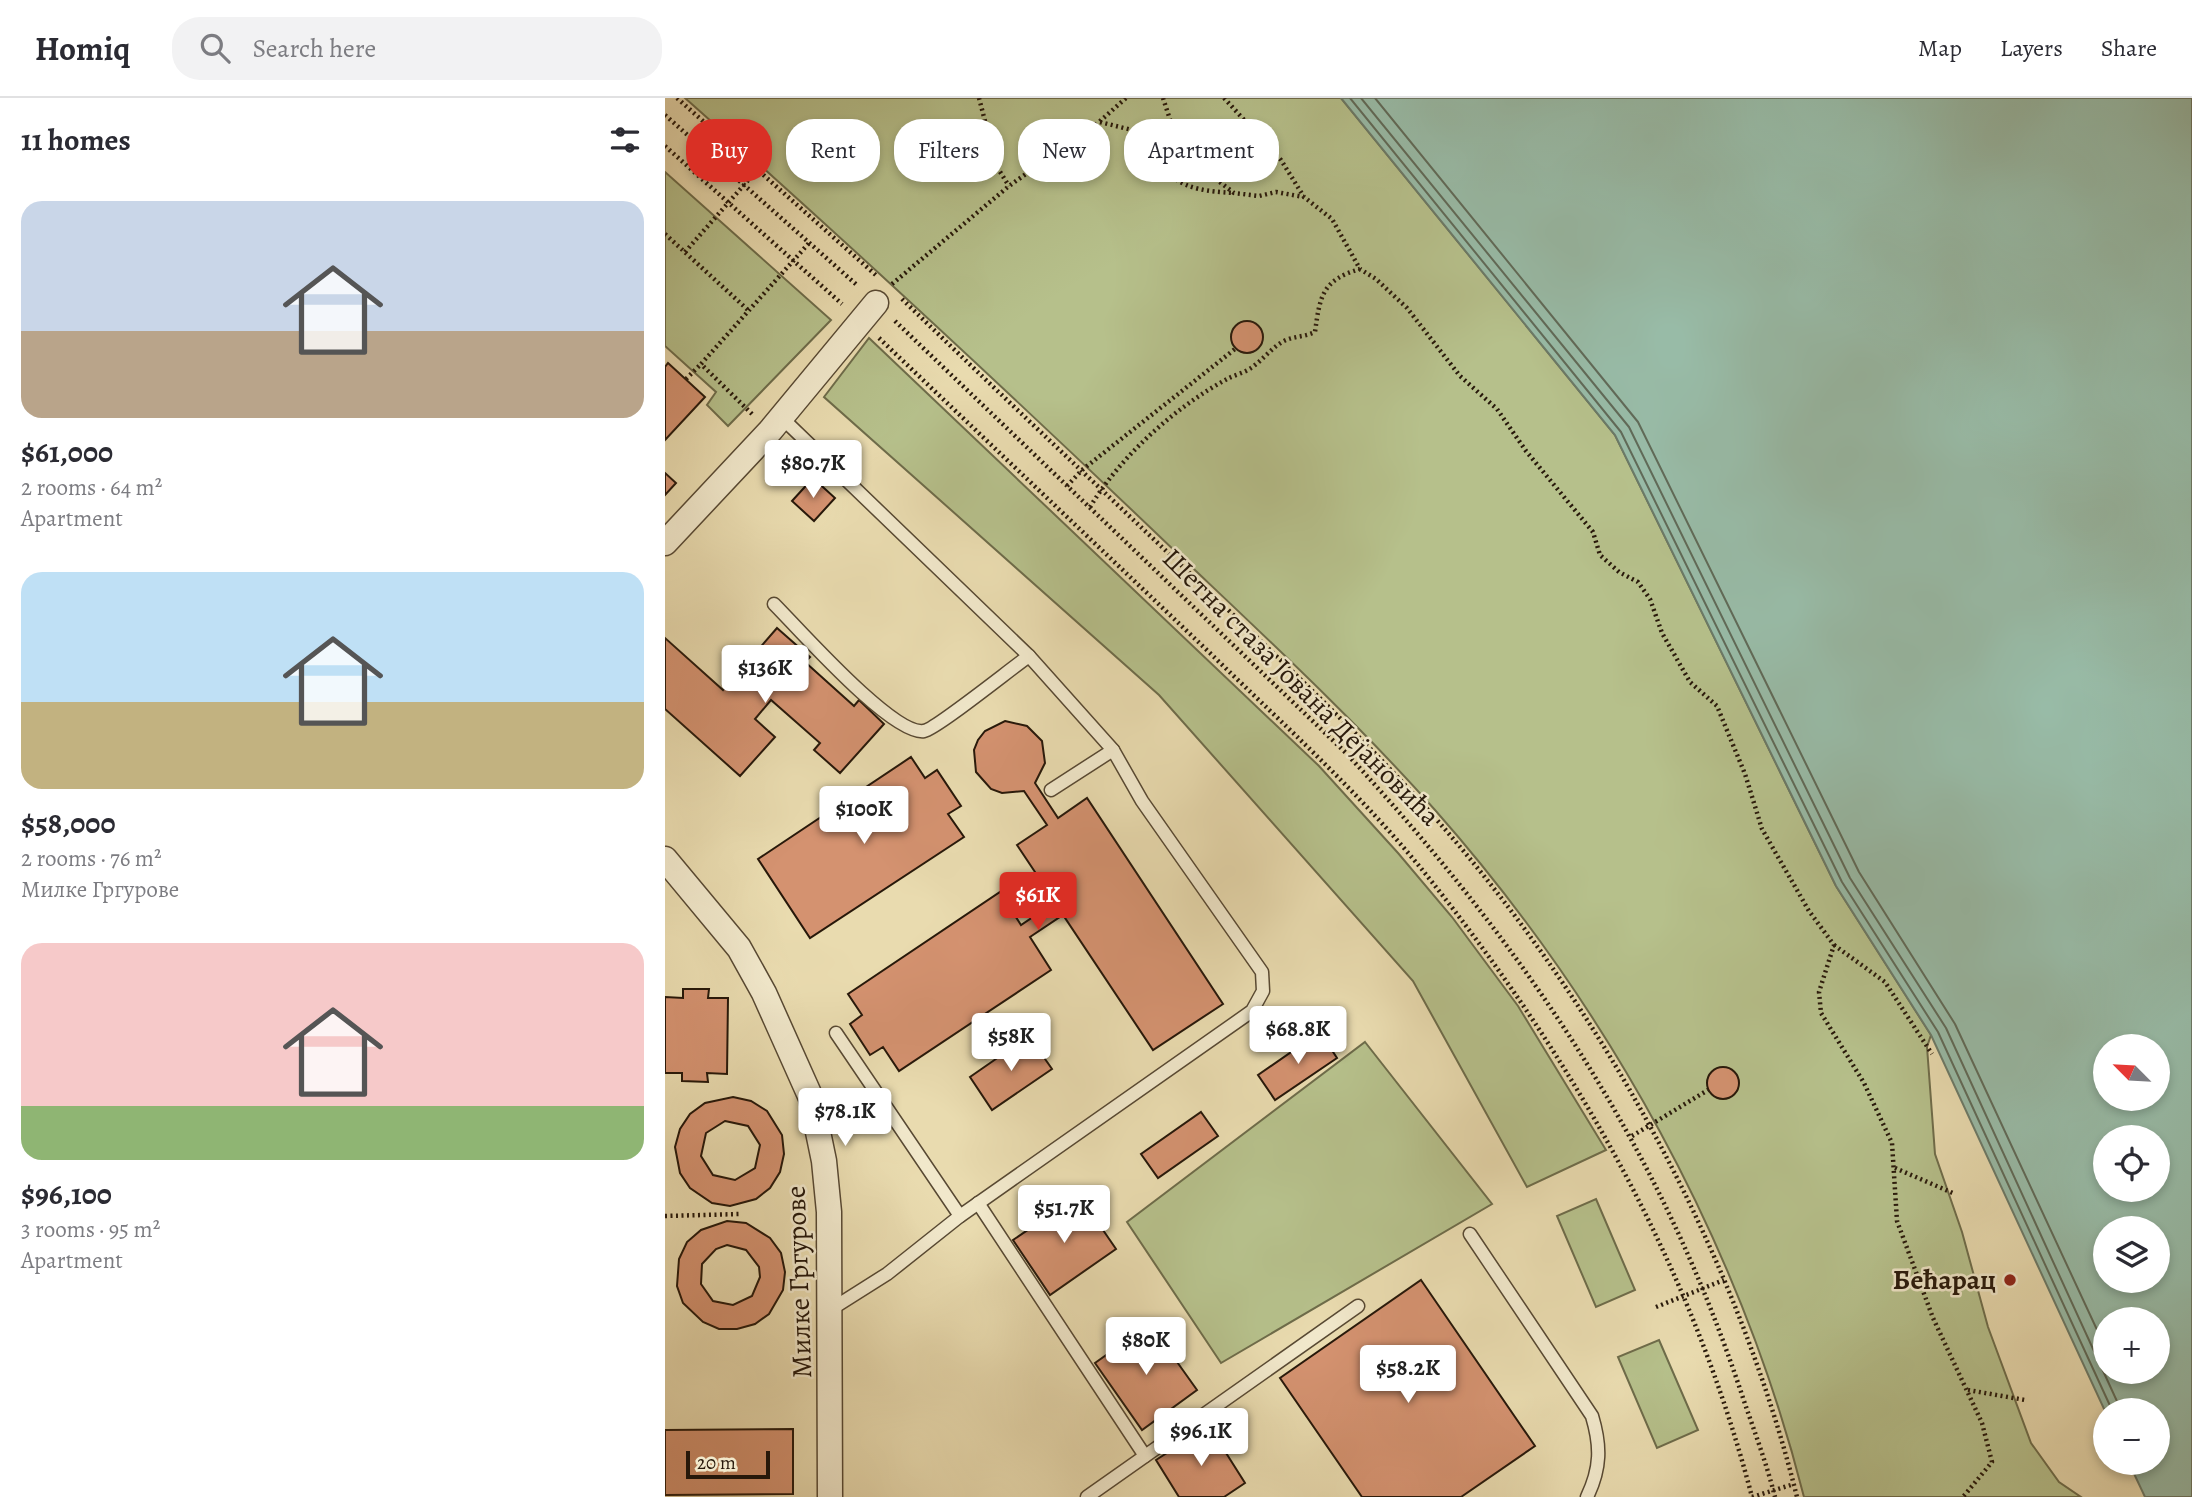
<!DOCTYPE html>
<meta charset="utf-8">
<style>
:root{--surface:#fff;--page:#f2f2f3;--text:#2b2b33;--muted:#7c7c81;--line:#e1e1e2;--accent:#d93025}
body{margin:0;font-family:Alegreya,serif;background:var(--page);color:var(--text);height:100vh;display:flex;flex-direction:column;font-size:26px;white-space:nowrap}
*{box-sizing:border-box;margin:0}
p{font-size:23px;color:var(--muted)}
.icon{flex:none;width:38px;height:38px;fill:none;stroke:currentColor;stroke-width:2;stroke-linecap:round;stroke-linejoin:round}
.map{position:relative;flex:1;overflow:hidden}
.sheet{display:flex;flex-direction:column;background:var(--surface);width:665px}
.sheet>*{flex:none}
.top-card{position:absolute;left:21px;top:21px;width:665px;height:63px;display:flex;gap:14px}
.needle{width:46px;rotate:294deg}
.controls{position:absolute;left:1428px;top:936px;display:grid;gap:14px}
.controls a{display:grid;place-items:center;width:77px;height:77px;border-radius:50%;background:var(--surface);box-shadow:0 4px 10px #0003;font-size:35px}
.scale{position:absolute;left:21px;bottom:18px;width:84px;box-sizing:border-box;padding-left:7px;border:4px solid #27180a;border-top:0;font-size:19px;line-height:24px;white-space:nowrap;color:#27180a;-webkit-text-stroke:5px #f1e8cb;paint-order:stroke}
.price{position:absolute;translate:-50% -60px;padding:0 16px;border-radius:7px;background:#fff;color:#222;font-size:23px;line-height:46px;filter:drop-shadow(0 2px 4px #0008)}
.price::after{content:'';position:absolute;left:50%;top:42px;width:21px;height:16px;margin-left:-10px;background:inherit;clip-path:polygon(0 0,100% 0,50% 100%)}
.price.on{background:var(--accent);color:#fff}
ul{padding:0;list-style:none}
li{display:grid;align-content:center;gap:14px;height:371px;padding:0 21px}
li span{display:grid;place-items:center;height:217px;border-radius:21px;color:#555}
li>.icon{margin-inline-start:auto}
span .icon{width:126px;height:126px;fill:#fffc;stroke-width:1}
li b{font-size:30px}
h2{display:flex;justify-content:space-between;align-items:center;height:84px;padding:0 21px;font-size:30px}
.chip{padding:0 24px;border-radius:28px;background:var(--surface);box-shadow:0 4px 10px #0003;font-size:24px;line-height:63px}
.chip.on{background:var(--accent);color:#fff}
header{display:flex;align-items:center;gap:42px;box-sizing:border-box;height:98px;padding:0 35px;background:var(--surface);border-bottom:2px solid var(--line)}
header strong{font-size:33px}
nav{display:flex;gap:38px;margin-inline-start:auto;font-size:24px}
.search{width:490px;height:63px;background:var(--page);display:flex;align-items:center;gap:18px;box-sizing:border-box;padding:0 24px;border-radius:28px;color:var(--muted);font-size:26px}
main{display:flex;flex:1;min-height:0}
.map>svg:first-child{display:block}
.green{fill:#b6c08b;stroke:#6e6c4a;stroke-width:2}
.water{fill:#98bba7;stroke:#6b7a68;stroke-width:2;fill-rule:evenodd}
.lines{fill:none;stroke-linecap:round;stroke-linejoin:round}
.shore{stroke:#606a58;stroke-width:2}
.building{fill:#d49270;stroke:#27180a;stroke-width:2;fill-rule:evenodd}
.service-casing{stroke:#584933;stroke-width:15}
.minor-casing{stroke:#584933;stroke-width:27}
.path{stroke:#27180a;stroke-width:4.5;stroke-dasharray:2 3.5;stroke-linecap:butt}
.service{stroke:#f1e8cb;stroke-width:12}
.minor{stroke:#f1e8cb;stroke-width:24}
.poi-dot{fill:#8f2418;stroke:#f1e8cb;stroke-width:2.5}
.labels{text-anchor:middle;dominant-baseline:central;stroke-width:5;stroke-linejoin:round;paint-order:stroke}
.street-label{font-size:28px;fill:#27180a;stroke:#f1e8cb}
.poi-label{font-size:28px;font-weight:bold;fill:#27180a;stroke:#f1e8cb;text-anchor:end}
</style>
<header>
<strong>Homiq</strong>
<div class="search"><svg class="icon" aria-label="search" viewBox="0 0 24 24"><circle cx="10" cy="10" r="6"/><path d="M15 15l6 6"/></svg>Search here</div>
<nav><a>Map</a><a>Layers</a><a>Share</a></nav>
</header>
<main>
<section class="sheet">
<h2>11 homes<svg class="icon" aria-label="filters" viewBox="0 0 24 24"><path d="M4 7h16M4 17h16"/><circle cx="9" cy="7" r="2"/><circle cx="15" cy="17" r="2"/></svg></h2>
<ul>
<li><span style="background:linear-gradient(#c9d6e8 60%,#b9a48a 0)"><svg class="icon" aria-label="home" viewBox="0 0 24 24"><path d="M3 11l9-7 9 7M6 9v11h12V9"/></svg></span><div><b>$61,000</b><p>2 rooms · 64 m²</p><p>Apartment</p></div></li>
<li><span style="background:linear-gradient(#bfe0f5 60%,#c2b280 0)"><svg class="icon" aria-label="home" viewBox="0 0 24 24"><path d="M3 11l9-7 9 7M6 9v11h12V9"/></svg></span><div><b>$58,000</b><p>2 rooms · 76 m²</p><p>Милке Гргурове</p></div></li>
<li><span style="background:linear-gradient(#f6c9c9 75%,#8fb573 0)"><svg class="icon" aria-label="home" viewBox="0 0 24 24"><path d="M3 11l9-7 9 7M6 9v11h12V9"/></svg></span><div><b>$96,100</b><p>3 rooms · 95 m²</p><p>Apartment</p></div></li>
</ul>
</section>
<div class="map">
<svg width="1527" height="1399" viewBox="0 0 1527 1399">
<rect width="100%" height="100%" fill="#e9dbaf"/>
<filter id="stains"><feTurbulence type="fractalNoise" baseFrequency=".00286" numOctaves="4"/><feColorMatrix values="0 0 0 0 .2 0 0 0 0 .09 0 0 0 0 .02 0 0 0 .5 -.17"/></filter>
<radialGradient id="worn" r=".72"><stop offset=".6" stop-color="#630" stop-opacity="0"/><stop offset="1" stop-color="#630" stop-opacity=".3"/></radialGradient>
<g class="green">
<path d="M20 0H676L950 337 1171 788 1266 937 1262 949 1270 1056 1297 1134 1323 1229 1366 1345 1394 1384 1416 1399H1139C1075 1146 942 907 770 712 683 614 585 525 491 435 336 287 180 142 20 0Z"/>
<polygon points="0,74 166,222 63,328 42,307 51,294 0,248"/>
<polygon points="204,240 654,668 733,755 787,819 853,908 941,1052 862,1089 748,883 494,597 159,299"/>
<polygon points="700,944 827,1106 556,1265 462,1124"/>
<polygon points="931,1101 970,1192 931,1209 892,1118"/>
<polygon points="994,1242 1033,1332 992,1350 953,1259"/>
</g>
<path class="water" d="M676 0H1527V1399H1480L1464 1365H1493V1312L1440 1313 1266 937 1171 788 950 337ZM1440 948H1493V1001H1440ZM1440 1040H1493V1092H1440ZM1440 1130H1493V1183H1440ZM1440 1222H1493V1274H1440Z"/>
<g class="lines">
<g class="shore">
<polyline points="685,0 956,334 1177,784 1273,934 1447,1312"/>
<polyline points="696,0 964,329 1185,780 1281,930 1456,1312"/>
<polyline points="710,0 973,324 1194,774 1290,926 1440,1249"/>
</g>
</g>
<g class="building">
<circle cx="582" cy="239" r="16"/>
<polygon points="3,265 40,299 0,342 0,269"/>
<polygon points="0,375 11,385 0,397"/>
<polygon points="148,380 170,400 149,423 127,403"/>
<polygon points="112,530 145,559 140,564 189,608 194,602 219,626 175,675 149,652 155,645 106,602 90,621 110,639 75,678 0,611 0,540 58,592"/>
<polygon points="340,623 362,628 377,643 380,665 370,685 393,720 422,700 558,906 488,952 398,817 365,839 386,872 234,973 218,949 205,957 185,926 197,917 183,896 335,794 356,827 390,804 352,747 382,727 359,693 337,695 326,691 311,674 309,652 313,642 320,633"/>
<polygon points="246,659 260,680 272,672 296,708 283,716 299,739 145,840 93,761"/>
<polygon points="18,891 44,891 43,900 63,900 62,976 42,975 43,984 17,983 17,975 0,975 0,899 18,900"/>
<polygon points="655,934 672,960 610,1002 593,977"/>
<polygon points="364,938 387,971 327,1012 305,979"/>
<circle cx="1058" cy="985" r="16"/>
<path d="M68 999 86 1003 102 1013 117 1037 119 1056 115 1074 105 1090 91 1101 65 1108 47 1105 25 1090 15 1075 10 1049 15 1031 25 1016 40 1005ZM60 1023 83 1028 95 1047 90 1070 70 1082 48 1077 36 1058 41 1035Z"/>
<polygon points="536,1014 553,1038 493,1080 476,1056"/>
<polygon points="414,1097 451,1151 385,1197 348,1142"/>
<path d="M62 1123 81 1125 105 1140 116 1155 120 1174 118 1192 104 1216 90 1226 72 1231H54L38 1224 18 1205 12 1188 14 1161 22 1144 36 1132ZM62 1147 81 1152 94 1169 95 1179 87 1198 68 1207 48 1203 36 1186 37 1166 51 1151Z"/>
<polygon points="756,1182 870,1348 796,1399 697,1399 615,1280"/>
<polygon points="485,1226 532,1292 477,1332 430,1265"/>
<polygon points="544,1328 580,1385 559,1399 514,1399 491,1362"/>
<polygon points="128,1331 128,1396 0,1397 0,1332"/>
</g>
<g class="lines">
<defs>
<g id="service">
<polyline points="116,319 364,558 448,652 477,703 597,874 598,893 587,913 295,1118 222,1176 165,1212"/>
<path d="M109 506C134 531 228 638 259 633 271 631 348 569 364 558"/>
<polyline points="386,692 448,652"/>
<polyline points="171,935 295,1118"/>
<polyline points="313,1105 480,1358"/>
<path d="M805 1136 927 1318C936 1348 936 1370 922 1399"/>
<polyline points="422,1399 693,1208"/>
</g>
<g id="minor">
<polyline points="0,445 105,333 211,205"/>
<polyline points="0,761 74,850 99,895 146,1000 159,1063 164,1114 165,1399"/>
</g>
</defs>
<use href="#service" class="service-casing"/>
<use href="#minor" class="minor-casing"/>
<g class="path">
<polyline points="12,0 213,179"/>
<polyline points="314,0 332,69 344,88"/>
<polyline points="498,0 512,43 538,71 569,95 594,98 611,94 639,99"/>
<polyline points="559,0 616,62 639,99 667,121 695,171 711,181 742,210 795,278 832,311 861,353 928,434 935,457 954,474 973,484 985,501 997,535 1025,584 1052,608 1080,676 1097,731 1144,813 1169,847 1154,894 1156,915 1199,985 1227,1045 1232,1123 1268,1220 1317,1325 1327,1364 1298,1399"/>
<polyline points="0,17 193,188"/>
<polyline points="435,24 511,43"/>
<path d="M476 33C502 82 512 92 569 95"/>
<polyline points="0,48 177,206"/>
<polyline points="0,136 83,212"/>
<polyline points="20,154 93,71"/>
<polyline points="227,186 344,88 434,24 461,0"/>
<path d="M237 201C343 304 451 405 558 507 628 574 698 640 763 712 932 900 1071 1153 1132 1399"/>
<path d="M230 223 681 655C861 850 996 1049 1079 1303 1090 1335 1102 1367 1110 1399"/>
<path d="M214 240C325 346 436 451 547 557 619 627 695 695 759 774 908 959 1027 1168 1087 1399"/>
<polyline points="21,281 36,266"/>
<polyline points="87,316 36,266 145,144"/>
<polyline points="402,388 417,372 570,251"/>
<path d="M425 409C456 358 509 310 562 281 569 277 579 275 586 270 598 262 606 250 619 243 629 238 640 239 650 234 655 198 657 182 695 171"/>
<polyline points="1169,847 1220,884 1267,956"/>
<polyline points="967,1038 1043,992"/>
<polyline points="1230,1070 1290,1096"/>
<polyline points="0,1118 76,1116"/>
<polyline points="991,1209 1059,1182"/>
<polyline points="1303,1292 1360,1302"/>
<polyline points="1087,1399 1129,1386"/>
</g>
<use href="#service" class="service"/>
<use href="#minor" class="minor"/>
</g>
<circle class="poi-dot" cx="1345" cy="1182" r="7"/>
<g class="labels">
<g class="street-label">
<text transform="translate(636 589) rotate(45)">Шетна стаза Јована Дејановића</text>
<text transform="translate(134 1184) rotate(-92)">Милке Гргурове</text>
</g>
<g class="poi-label">
<text x="1331" y="1182">Бећарац</text>
</g>
</g>
<rect width="100%" height="100%" filter="url(#stains)"/>
<rect width="100%" height="100%" fill="url(#worn)"/>
</svg>
<div class="controls">
<a><svg class="needle" viewBox="-14 -14 28 28"><path d="M0-13l5 13h-10z" fill="#e53935"/><path d="M0 13l5-13h-10z" fill="#7c7c81"/></svg></a>
<a><svg class="icon" aria-label="locate" viewBox="0 0 24 24"><circle cx="12" cy="12" r="6"/><path d="M12 2v4M12 18v4M2 12h4M18 12h4"/></svg></a>
<a><svg class="icon" aria-label="layers" viewBox="0 0 24 24"><path d="M12 4l9 5-9 5-9-5zM3 14l9 5 9-5"/></svg></a>
<a>+</a>
<a>−</a>
</div>
<div class="scale">20 m</div>
<b class="price" style="left:148px;top:402px">$80.7K</b>
<b class="price" style="left:100px;top:607px">$136K</b>
<b class="price" style="left:199px;top:748px">$100K</b>
<b class="price on" style="left:373px;top:834px">$61K</b>
<b class="price" style="left:633px;top:968px">$68.8K</b>
<b class="price" style="left:346px;top:975px">$58K</b>
<b class="price" style="left:180px;top:1050px">$78.1K</b>
<b class="price" style="left:399px;top:1147px">$51.7K</b>
<b class="price" style="left:481px;top:1279px">$80K</b>
<b class="price" style="left:743px;top:1307px">$58.2K</b>
<b class="price" style="left:536px;top:1370px">$96.1K</b>
<div class="top-card">
<a class="chip on">Buy</a>
<a class="chip">Rent</a>
<a class="chip">Filters</a>
<a class="chip">New</a>
<a class="chip">Apartment</a>
</div>
</div>
</main>
